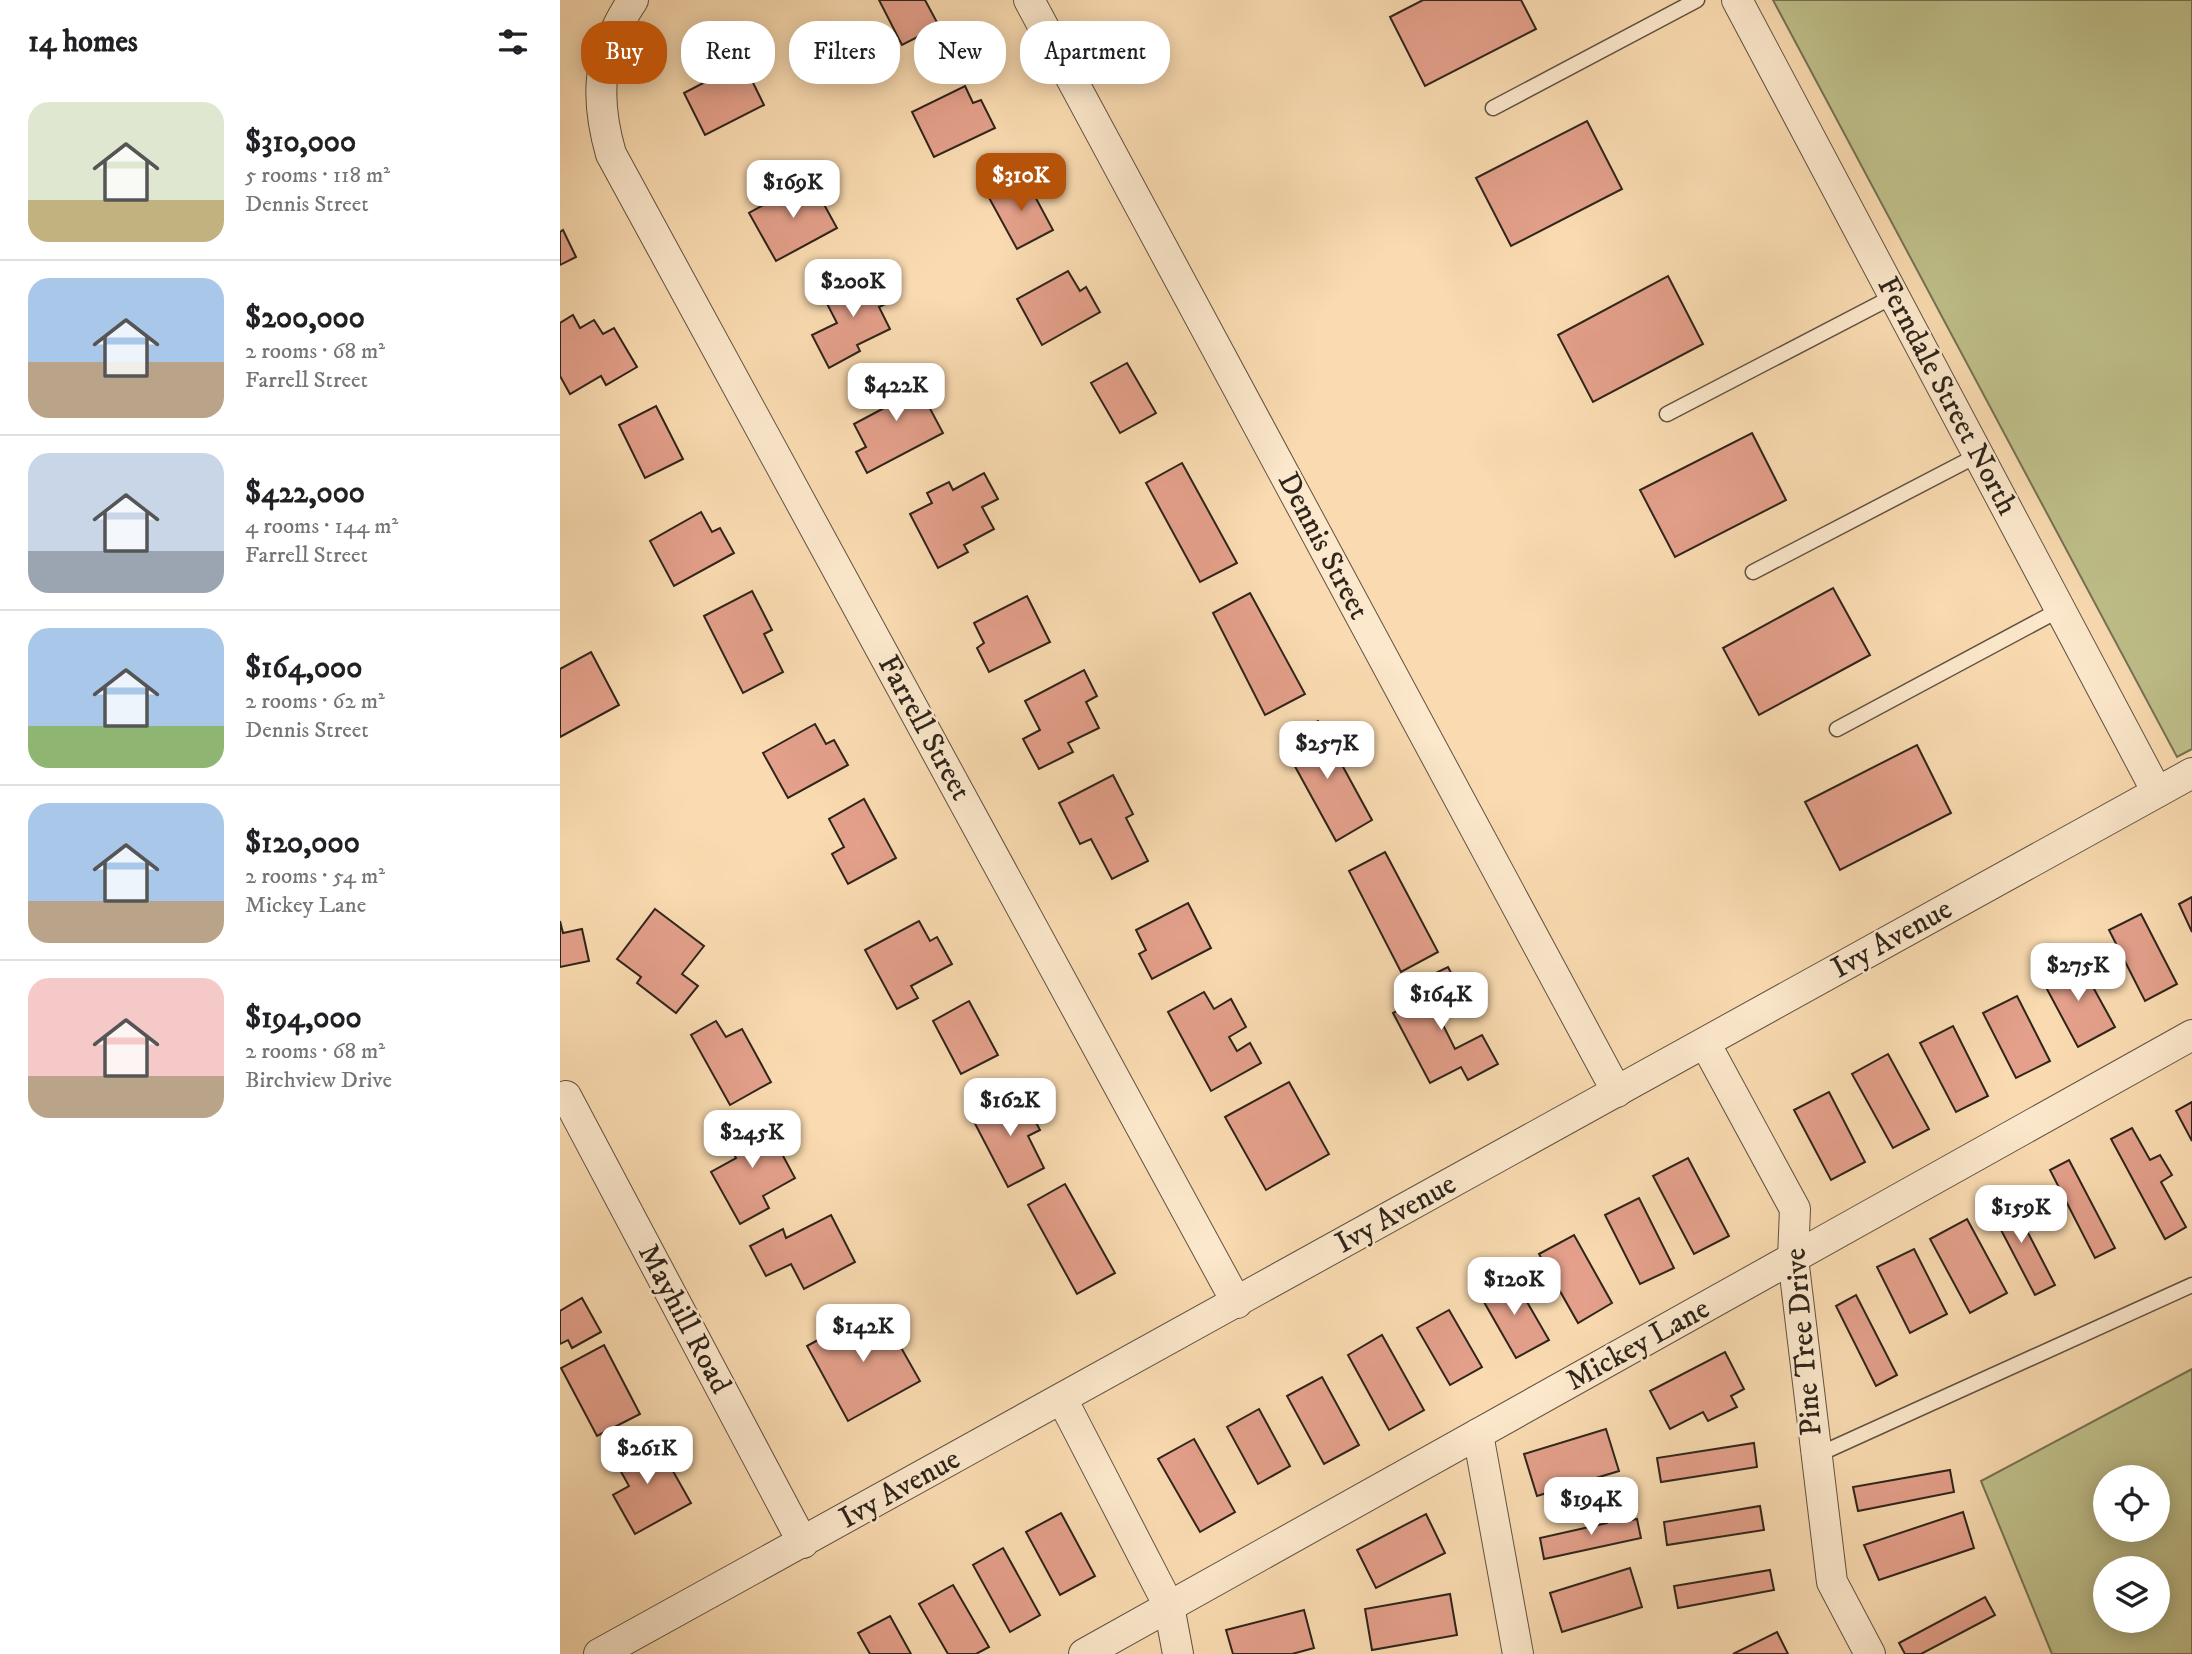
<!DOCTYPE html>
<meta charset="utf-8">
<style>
:root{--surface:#fff;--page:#f2f2f2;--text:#202124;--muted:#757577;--line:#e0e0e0;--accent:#b45309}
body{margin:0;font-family:"IM FELL DW Pica",serif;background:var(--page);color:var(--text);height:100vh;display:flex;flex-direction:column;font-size:26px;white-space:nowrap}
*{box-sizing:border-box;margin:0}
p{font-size:23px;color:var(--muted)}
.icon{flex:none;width:38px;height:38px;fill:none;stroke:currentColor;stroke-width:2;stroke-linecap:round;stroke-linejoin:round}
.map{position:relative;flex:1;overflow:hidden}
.panel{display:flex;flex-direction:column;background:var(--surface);width:560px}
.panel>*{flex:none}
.guide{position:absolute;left:21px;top:21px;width:665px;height:63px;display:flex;gap:14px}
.tools{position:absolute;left:1533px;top:1465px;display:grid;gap:14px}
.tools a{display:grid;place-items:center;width:77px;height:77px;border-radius:50%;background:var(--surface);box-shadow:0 4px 18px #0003;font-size:35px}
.price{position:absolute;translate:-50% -60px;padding:0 16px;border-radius:14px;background:#fff;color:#222;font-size:23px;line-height:46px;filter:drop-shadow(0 2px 4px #0008)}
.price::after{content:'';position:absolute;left:50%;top:42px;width:21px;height:16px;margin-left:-10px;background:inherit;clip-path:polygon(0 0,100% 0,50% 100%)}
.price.selected{background:var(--accent);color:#fff}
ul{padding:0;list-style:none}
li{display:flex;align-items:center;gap:21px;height:175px;padding:0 28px}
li+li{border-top:2px solid var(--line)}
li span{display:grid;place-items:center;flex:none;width:196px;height:140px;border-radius:21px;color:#555}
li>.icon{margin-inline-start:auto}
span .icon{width:84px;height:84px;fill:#fffc;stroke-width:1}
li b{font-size:30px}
h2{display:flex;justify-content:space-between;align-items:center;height:84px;padding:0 28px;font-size:30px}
.tag{padding:0 24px;border-radius:28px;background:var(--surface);box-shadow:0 4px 18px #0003;font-size:24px;line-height:63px}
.tag.selected{background:var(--accent);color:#fff}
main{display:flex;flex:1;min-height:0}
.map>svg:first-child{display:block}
.green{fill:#bfc08b;stroke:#767253;stroke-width:2;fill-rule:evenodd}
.building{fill:#e4a08b;stroke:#2e251b;stroke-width:2}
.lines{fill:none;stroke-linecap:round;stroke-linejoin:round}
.service-casing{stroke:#615240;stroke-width:17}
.minor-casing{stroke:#615240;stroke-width:32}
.service{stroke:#fce8cc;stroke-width:14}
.minor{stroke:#fce8cc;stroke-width:30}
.labels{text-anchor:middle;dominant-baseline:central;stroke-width:5;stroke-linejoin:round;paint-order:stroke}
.street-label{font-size:30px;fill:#2e251b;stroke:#fce8cc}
</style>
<main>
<section class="panel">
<h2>14 homes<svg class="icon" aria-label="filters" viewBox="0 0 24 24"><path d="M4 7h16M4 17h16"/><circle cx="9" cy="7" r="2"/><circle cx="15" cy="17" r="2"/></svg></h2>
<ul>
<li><span style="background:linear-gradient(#dfe7d0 70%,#c2b280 0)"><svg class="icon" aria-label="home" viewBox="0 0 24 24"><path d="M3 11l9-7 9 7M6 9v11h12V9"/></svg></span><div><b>$310,000</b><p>5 rooms · 118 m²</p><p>Dennis Street</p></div></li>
<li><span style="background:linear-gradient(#a9c7e8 60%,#b9a48a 0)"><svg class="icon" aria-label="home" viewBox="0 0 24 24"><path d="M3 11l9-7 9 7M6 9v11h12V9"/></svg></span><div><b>$200,000</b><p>2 rooms · 68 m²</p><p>Farrell Street</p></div></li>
<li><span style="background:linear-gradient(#c9d6e8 70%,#9aa5b1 0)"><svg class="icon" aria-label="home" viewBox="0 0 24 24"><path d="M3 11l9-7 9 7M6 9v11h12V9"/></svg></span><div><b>$422,000</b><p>4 rooms · 144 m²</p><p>Farrell Street</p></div></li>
<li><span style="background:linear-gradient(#a9c7e8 70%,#8fb573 0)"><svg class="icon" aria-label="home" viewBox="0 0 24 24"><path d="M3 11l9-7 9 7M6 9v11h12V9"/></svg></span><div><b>$164,000</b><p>2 rooms · 62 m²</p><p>Dennis Street</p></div></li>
<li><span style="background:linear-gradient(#a9c7e8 70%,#b9a48a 0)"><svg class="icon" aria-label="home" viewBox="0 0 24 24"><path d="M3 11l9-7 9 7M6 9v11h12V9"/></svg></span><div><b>$120,000</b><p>2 rooms · 54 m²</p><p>Mickey Lane</p></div></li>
<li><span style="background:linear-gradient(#f6c9c9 70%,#b9a48a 0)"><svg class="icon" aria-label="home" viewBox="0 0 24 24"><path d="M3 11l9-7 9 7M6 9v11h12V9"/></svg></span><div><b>$194,000</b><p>2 rooms · 68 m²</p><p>Birchview Drive</p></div></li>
</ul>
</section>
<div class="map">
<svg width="1632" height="1654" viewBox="0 0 1632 1654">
<rect width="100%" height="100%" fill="#fadbb1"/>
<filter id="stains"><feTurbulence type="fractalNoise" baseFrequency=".00286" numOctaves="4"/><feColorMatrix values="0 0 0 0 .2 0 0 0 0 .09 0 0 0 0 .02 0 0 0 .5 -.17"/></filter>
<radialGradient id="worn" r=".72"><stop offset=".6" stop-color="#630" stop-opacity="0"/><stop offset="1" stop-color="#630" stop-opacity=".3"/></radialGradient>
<g class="green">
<polygon points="1213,0 1632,0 1632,749 1617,757"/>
<path d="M1632 1369V1654H1492L1421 1481ZM1545 1477H1598V1530H1545ZM1545 1568H1598V1620H1545Z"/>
</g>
<g class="building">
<polygon points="319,0 365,0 379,26 342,45"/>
<polygon points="863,0 961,0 976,29 865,86 830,17"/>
<polygon points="174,44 204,105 145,135 124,93 151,79 142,60"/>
<polygon points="405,86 413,103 421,100 435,128 374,157 352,112"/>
<polygon points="1027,121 1062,189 951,246 916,178"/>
<polygon points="464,176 493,230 457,249 428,196"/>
<polygon points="250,179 277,228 216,261 189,213"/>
<polygon points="3,230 16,257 0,265 0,232"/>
<polygon points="508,271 520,291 526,287 540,312 482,345 457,299"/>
<polygon points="302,276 307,285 321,278 332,301 319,307 330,329 297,345 300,351 269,368 252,335 277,323 263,296"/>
<polygon points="1108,276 1143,344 1033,402 998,335"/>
<polygon points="13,315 20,328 34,320 43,334 54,328 77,367 46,385 41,376 10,394 0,376 0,323"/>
<polygon points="567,363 596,413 560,433 531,383"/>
<polygon points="337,369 348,389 357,384 383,433 307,473 296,452 306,447 294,424 326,407 312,382"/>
<polygon points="96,406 123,459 85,478 59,425"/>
<polygon points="1192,433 1226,500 1115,557 1080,490"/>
<polygon points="622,463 677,563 640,582 586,483"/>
<polygon points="424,473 438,499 422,507 434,529 404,545 408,552 378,568 350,514 372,503 367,493 389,482 393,490"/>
<polygon points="141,512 152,532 160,528 174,553 114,586 90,541"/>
<polygon points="1273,588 1310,655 1199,715 1163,648"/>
<polygon points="192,591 212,630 204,634 223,672 183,693 144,616"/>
<polygon points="690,593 745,694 705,715 653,613"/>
<polygon points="467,596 490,642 429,672 417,648 424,643 414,623"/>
<polygon points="31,652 59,705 0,737 0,669"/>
<polygon points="524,670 537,696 526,702 539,728 508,743 513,752 479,769 463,739 480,730 465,701"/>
<polygon points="758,721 812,820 776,841 721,741"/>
<polygon points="255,724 266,744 274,740 288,765 228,798 203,753"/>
<polygon points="1357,745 1391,813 1280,870 1245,802"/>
<polygon points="553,775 573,814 566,818 588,861 552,879 531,839 520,844 499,803"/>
<polygon points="304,799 336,858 288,884 272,854 284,847 269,819"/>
<polygon points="825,852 878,952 841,972 789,871"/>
<polygon points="1632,897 1632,932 1619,904"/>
<polygon points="628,903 651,948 592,979 579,954 586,950 576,930"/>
<polygon points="95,909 144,946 122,974 138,986 116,1013 77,983 81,977 57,959"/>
<polygon points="1581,914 1617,984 1585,1001 1549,930"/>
<polygon points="0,921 3,933 22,929 29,961 0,967"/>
<polygon points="359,921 370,941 377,937 392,964 351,986 358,998 337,1009 305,950"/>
<polygon points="1517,958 1555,1027 1518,1047 1481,978"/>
<polygon points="888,967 903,996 876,1011 895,1049 922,1035 938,1064 908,1080 901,1067 870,1083 833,1013 864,997 857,982"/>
<polygon points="644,992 654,1009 671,999 686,1027 669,1037 677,1051 690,1043 701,1063 651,1091 608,1012"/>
<polygon points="1457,996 1490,1061 1456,1078 1423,1013"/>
<polygon points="409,1001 438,1055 401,1074 373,1021"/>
<polygon points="156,1021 166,1037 182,1029 211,1082 170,1105 131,1035"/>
<polygon points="1393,1026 1428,1096 1396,1112 1360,1043"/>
<polygon points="1328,1054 1369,1129 1333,1148 1292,1074"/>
<polygon points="729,1082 769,1154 706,1190 665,1117"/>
<polygon points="459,1091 480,1130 468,1136 484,1168 448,1187 411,1116"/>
<polygon points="1269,1092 1305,1162 1271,1180 1234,1110"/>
<polygon points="1632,1102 1632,1141 1616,1111"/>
<polygon points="202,1117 235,1178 203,1196 209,1208 180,1224 151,1172 176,1158 165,1137"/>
<polygon points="1572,1128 1590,1160 1600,1155 1612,1175 1601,1182 1626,1227 1605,1239 1551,1139"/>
<polygon points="1128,1158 1169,1236 1134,1254 1093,1176"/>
<polygon points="1509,1160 1555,1248 1535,1258 1490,1170"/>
<polygon points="505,1184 555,1273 517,1294 468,1205"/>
<polygon points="1448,1194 1495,1285 1475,1295 1428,1205"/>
<polygon points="1079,1198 1114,1268 1080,1284 1045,1215"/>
<polygon points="271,1215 295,1262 244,1289 231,1264 206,1276 190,1246 223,1229 226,1238"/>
<polygon points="1407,1219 1447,1293 1410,1313 1370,1239"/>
<polygon points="1014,1235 1052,1303 1018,1323 979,1254"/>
<polygon points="1354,1249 1387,1314 1350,1333 1317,1267"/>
<polygon points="952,1276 989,1340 956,1358 920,1295"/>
<polygon points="1296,1295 1337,1375 1316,1386 1276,1306"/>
<polygon points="22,1298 41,1332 12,1348 8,1340 0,1344 0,1311"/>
<polygon points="318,1307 360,1381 288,1421 247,1346"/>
<polygon points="889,1310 922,1367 890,1385 857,1328"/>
<polygon points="822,1335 864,1410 829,1430 788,1355"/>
<polygon points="44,1345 80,1414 37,1436 1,1368"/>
<polygon points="1165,1352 1184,1389 1171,1396 1177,1407 1148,1421 1143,1412 1110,1429 1090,1391"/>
<polygon points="762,1377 799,1445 764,1464 727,1396"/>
<polygon points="699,1409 730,1466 698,1484 667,1427"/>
<polygon points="1046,1429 1059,1471 977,1496 964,1454"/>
<polygon points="85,1434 103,1467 109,1464 131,1503 75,1534 53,1495 69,1486 50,1452"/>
<polygon points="634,1439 675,1512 640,1532 598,1459"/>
<polygon points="1194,1443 1197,1467 1101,1482 1097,1458"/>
<polygon points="1390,1470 1394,1492 1298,1511 1293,1487"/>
<polygon points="1200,1506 1204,1530 1107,1545 1104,1522"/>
<polygon points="1403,1512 1414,1548 1319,1580 1304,1545"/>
<polygon points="501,1513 535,1576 500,1595 466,1532"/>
<polygon points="1059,1513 1061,1522 1077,1519 1081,1538 984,1559 980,1538 1047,1523 1046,1516"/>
<polygon points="866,1514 885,1553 816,1588 797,1550"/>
<polygon points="443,1548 480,1615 450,1632 413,1565"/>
<polygon points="1070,1568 1082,1607 1002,1632 990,1593"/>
<polygon points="1210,1570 1214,1590 1118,1608 1114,1586"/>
<polygon points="393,1585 429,1647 416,1654 388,1654 359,1604"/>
<polygon points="890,1594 897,1635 812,1650 805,1609"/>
<polygon points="1425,1597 1435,1615 1361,1654 1345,1654 1339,1643"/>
<polygon points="744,1610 754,1648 732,1654 673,1654 666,1630"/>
<polygon points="330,1616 351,1654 310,1654 298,1633"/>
<polygon points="1217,1632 1228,1654 1173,1654"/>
</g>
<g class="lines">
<defs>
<g id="service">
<polyline points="933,108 1137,0"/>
<polyline points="1107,414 1334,296"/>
<polyline points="1193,572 1418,455"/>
<polyline points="1277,729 1501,609"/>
<polyline points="1255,1456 1632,1285"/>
</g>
<g id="minor">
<path d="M73 0C38 52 34 95 51 154L677 1303"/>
<polyline points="469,0 1057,1092"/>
<polyline points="1177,0 1597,792"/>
<polyline points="1145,1043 1235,1209 1233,1258 1272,1582 1310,1654"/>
<polyline points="6,1096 243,1543"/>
<polyline points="502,1399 609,1606 618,1654"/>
<polyline points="918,1434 958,1654"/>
<polyline points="39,1654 1632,773"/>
<polyline points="524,1654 1632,1035"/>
</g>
</defs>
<use href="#service" class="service-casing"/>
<use href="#minor" class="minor-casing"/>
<use href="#service" class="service"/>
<use href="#minor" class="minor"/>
</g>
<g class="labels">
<g class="street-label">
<text transform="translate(1387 396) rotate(62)">Ferndale Street North</text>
<text transform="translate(763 546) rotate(62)">Dennis Street</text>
<text transform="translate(364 728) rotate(61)">Farrell Street</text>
<text transform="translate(1332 939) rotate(-29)">Ivy Avenue</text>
<text transform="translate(836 1214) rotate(-29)">Ivy Avenue</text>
<text transform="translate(124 1319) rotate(62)">Mayhill Road</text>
<text transform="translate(1244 1342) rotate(-95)">Pine Tree Drive</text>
<text transform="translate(1078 1345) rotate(-29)">Mickey Lane</text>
<text transform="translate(340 1489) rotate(-29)">Ivy Avenue</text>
</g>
</g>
<rect width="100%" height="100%" filter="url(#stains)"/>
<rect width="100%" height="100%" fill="url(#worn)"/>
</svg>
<div class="tools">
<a><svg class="icon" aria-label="locate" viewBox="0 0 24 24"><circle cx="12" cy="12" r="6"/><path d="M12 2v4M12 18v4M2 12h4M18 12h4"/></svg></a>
<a><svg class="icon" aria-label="layers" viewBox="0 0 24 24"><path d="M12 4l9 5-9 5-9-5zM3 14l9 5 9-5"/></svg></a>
</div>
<b class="price selected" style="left:461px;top:213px">$310K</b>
<b class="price" style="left:233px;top:220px">$169K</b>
<b class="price" style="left:293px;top:319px">$200K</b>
<b class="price" style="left:336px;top:423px">$422K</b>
<b class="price" style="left:767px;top:781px">$257K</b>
<b class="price" style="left:1518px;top:1003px">$275K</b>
<b class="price" style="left:881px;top:1032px">$164K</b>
<b class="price" style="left:450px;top:1138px">$162K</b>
<b class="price" style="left:192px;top:1170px">$245K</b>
<b class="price" style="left:1461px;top:1245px">$159K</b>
<b class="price" style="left:954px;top:1317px">$120K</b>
<b class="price" style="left:303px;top:1364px">$142K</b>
<b class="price" style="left:87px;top:1486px">$261K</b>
<b class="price" style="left:1031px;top:1537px">$194K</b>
<div class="guide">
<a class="tag selected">Buy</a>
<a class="tag">Rent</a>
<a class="tag">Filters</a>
<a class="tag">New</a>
<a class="tag">Apartment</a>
</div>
</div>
</main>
